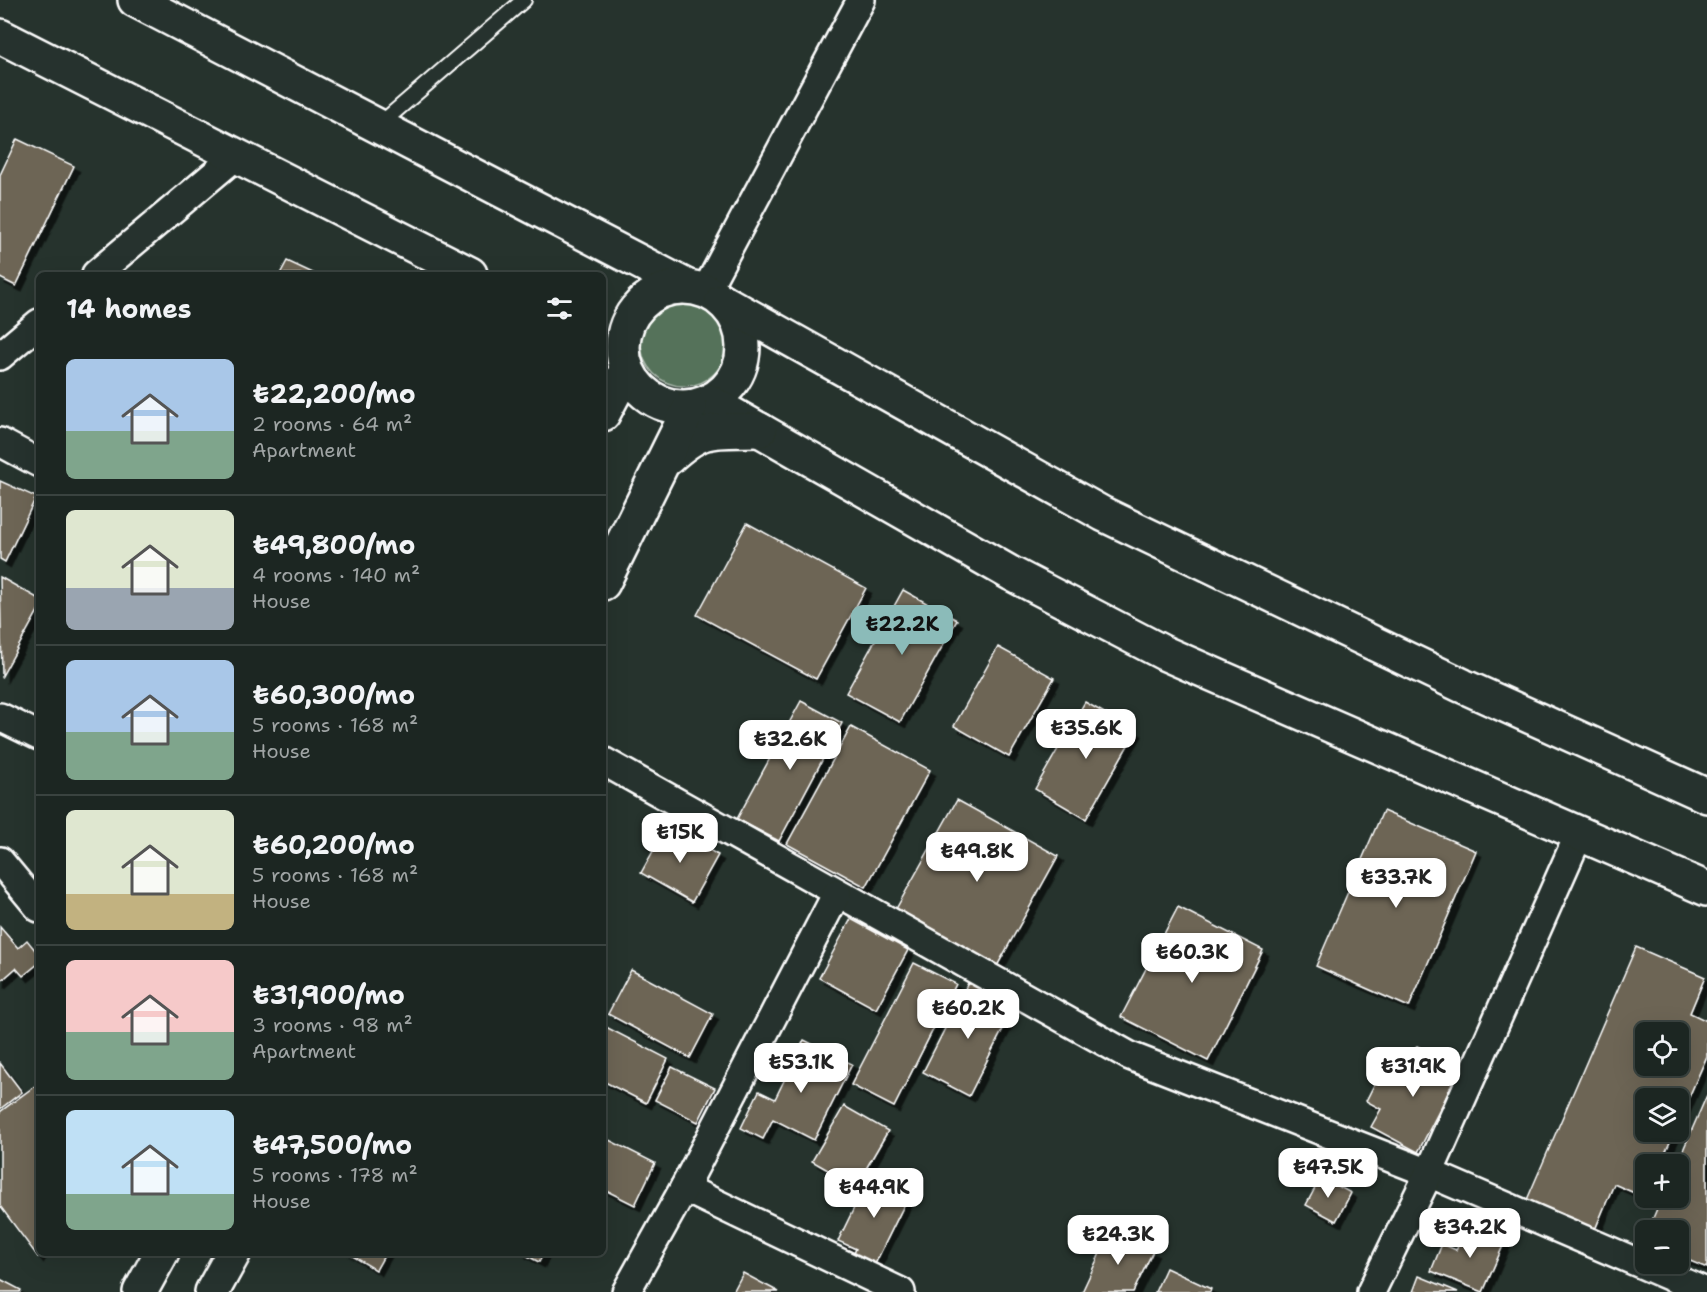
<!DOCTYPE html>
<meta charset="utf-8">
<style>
:root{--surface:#1c2622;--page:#252e2a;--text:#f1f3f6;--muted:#a0a5a5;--line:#3a4340;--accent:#8bbbb9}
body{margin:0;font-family:"Shantell Sans",sans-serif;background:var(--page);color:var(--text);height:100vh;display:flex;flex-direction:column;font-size:22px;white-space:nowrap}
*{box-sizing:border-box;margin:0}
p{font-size:20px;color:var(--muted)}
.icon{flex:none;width:33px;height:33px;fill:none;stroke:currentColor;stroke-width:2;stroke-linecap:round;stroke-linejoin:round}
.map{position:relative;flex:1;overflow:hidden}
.side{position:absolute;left:36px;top:272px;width:570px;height:984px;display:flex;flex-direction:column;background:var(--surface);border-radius:9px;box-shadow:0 6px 24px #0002,0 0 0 2px var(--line)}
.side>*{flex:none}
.tools{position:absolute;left:1635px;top:1022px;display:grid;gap:12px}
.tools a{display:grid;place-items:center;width:54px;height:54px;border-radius:9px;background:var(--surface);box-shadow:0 6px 24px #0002,0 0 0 2px var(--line);font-size:30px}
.price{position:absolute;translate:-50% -51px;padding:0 14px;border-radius:12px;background:#fff;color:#222;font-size:20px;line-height:39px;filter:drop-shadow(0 2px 3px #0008)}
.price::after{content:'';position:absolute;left:50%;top:36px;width:18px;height:14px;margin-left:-9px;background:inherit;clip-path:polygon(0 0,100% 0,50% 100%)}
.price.selected{background:var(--accent);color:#111}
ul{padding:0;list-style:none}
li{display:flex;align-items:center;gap:18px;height:150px;padding:0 30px}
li+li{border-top:2px solid var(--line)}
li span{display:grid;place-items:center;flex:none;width:168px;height:120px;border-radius:9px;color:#555}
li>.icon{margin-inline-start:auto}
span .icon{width:72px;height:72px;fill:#fffc;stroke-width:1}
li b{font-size:26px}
h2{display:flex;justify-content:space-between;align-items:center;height:72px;padding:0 30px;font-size:26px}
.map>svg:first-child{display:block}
.green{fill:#55725a;stroke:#aab8ac;stroke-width:1.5}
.building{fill:#6d6555;stroke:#fff;stroke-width:1.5;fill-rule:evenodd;filter:url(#shadow)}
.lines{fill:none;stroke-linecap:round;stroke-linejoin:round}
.service-casing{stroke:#fff;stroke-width:18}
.minor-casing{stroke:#fff;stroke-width:32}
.secondary-casing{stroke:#fff;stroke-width:38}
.service{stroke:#26332d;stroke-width:14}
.minor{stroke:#26332d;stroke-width:27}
.secondary{stroke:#26332d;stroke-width:33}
</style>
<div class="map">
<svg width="1707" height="1292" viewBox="0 0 1707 1292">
<defs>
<filter id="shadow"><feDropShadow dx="5.5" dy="5.5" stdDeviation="0" flood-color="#0009"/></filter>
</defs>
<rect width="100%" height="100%" fill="#26332d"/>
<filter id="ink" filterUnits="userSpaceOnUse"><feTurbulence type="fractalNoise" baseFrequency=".0167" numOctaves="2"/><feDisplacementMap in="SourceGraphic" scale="12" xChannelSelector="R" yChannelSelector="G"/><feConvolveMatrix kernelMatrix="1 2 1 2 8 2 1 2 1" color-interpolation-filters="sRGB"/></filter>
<g filter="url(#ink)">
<circle class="green" cx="684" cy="343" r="43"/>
<g class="building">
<polygon points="17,139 74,166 16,286 0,278 0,175"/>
<polygon points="287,261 315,274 280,274"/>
<polygon points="0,481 36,497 5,562 0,559"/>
<polygon points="747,523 866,588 816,679 697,615"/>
<polygon points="0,577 39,599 39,609 2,676"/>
<polygon points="903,590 957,620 900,722 846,693"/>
<polygon points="998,647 1054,678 1009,757 954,726"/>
<polygon points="801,701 842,723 779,841 737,819"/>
<polygon points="1085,702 1136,731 1086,819 1035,789"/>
<polygon points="851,727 930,770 866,887 787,844"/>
<polygon points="957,800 1058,856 997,966 896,909"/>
<polygon points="1383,811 1476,851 1409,1007 1316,966"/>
<polygon points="667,826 718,855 692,902 641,873"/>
<polygon points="1178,907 1263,950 1208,1061 1121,1017"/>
<polygon points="851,919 908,950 876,1009 819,978"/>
<polygon points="0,927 18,948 27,940 39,955 39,963 23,976 16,968 0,982"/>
<path d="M1636 947 1705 977 1690 1013 1707 1021V1056L1678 1122V1098H1646V1131H1675L1660 1164H1646V1198L1614 1184 1594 1232 1526 1202ZM1646 1032H1678V1065H1646Z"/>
<polygon points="914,963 956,984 894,1107 851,1085"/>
<polygon points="631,970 713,1014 690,1058 608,1014"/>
<polygon points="968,983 1014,1007 969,1096 923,1072"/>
<polygon points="604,1026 668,1059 646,1103 603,1081"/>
<polygon points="804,1040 852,1064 814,1140 773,1119 763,1139 741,1128 759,1091 775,1099"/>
<polygon points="1417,1046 1461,1068 1418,1152 1371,1127 1381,1109 1366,1101 1380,1073 1392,1079 1400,1064 1406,1067"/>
<polygon points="0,1063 22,1092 0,1109"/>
<polygon points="672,1067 715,1088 698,1122 655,1100"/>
<polygon points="39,1083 41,1252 38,1257 0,1206 0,1112"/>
<polygon points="1707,1095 1707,1268 1678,1256 1678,1230 1648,1230 1662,1197 1678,1197 1677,1164"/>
<polygon points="844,1106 888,1131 856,1186 812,1161"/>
<polygon points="603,1137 655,1163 635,1205 603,1189"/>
<polygon points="872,1171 911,1191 871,1272 850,1262 856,1249 838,1241"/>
<polygon points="1321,1177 1351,1193 1336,1221 1306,1205"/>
<polygon points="1466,1225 1505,1241 1483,1292 1431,1271 1442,1244 1456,1250"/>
<polygon points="1110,1232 1153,1251 1133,1292 1082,1292"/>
<polygon points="346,1252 386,1252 376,1270"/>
<polygon points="520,1252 544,1252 539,1262"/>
<polygon points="1166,1268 1211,1289 1210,1292 1155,1292"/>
<polygon points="743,1273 779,1292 733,1292"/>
<polygon points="1419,1276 1458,1292 1413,1292"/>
<polygon points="0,1279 21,1290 20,1292 0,1292"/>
</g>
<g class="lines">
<defs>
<polyline id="service" points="378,126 524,0"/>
<g id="minor">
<polyline points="96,274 236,156"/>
<polyline points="706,290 861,0"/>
<polyline points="0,356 39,323"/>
<polyline points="0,442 39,463"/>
<polyline points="0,717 39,736"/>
<polyline points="603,761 1130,1056 1429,1173 1706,1292"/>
<polyline points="0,861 39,908"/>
<polyline points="684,1188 901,1292"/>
<polyline points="626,1292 684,1188 837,893"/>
<polyline points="1371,1292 1429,1173 1580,832"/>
</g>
<g id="secondary">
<polyline points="135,0 686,286"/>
<polyline points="0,36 470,274"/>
<circle cx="683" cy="347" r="60"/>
<polyline points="722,301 1103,514 1463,686 1707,796"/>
<polyline points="709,401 1012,574 1164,653 1707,889"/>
<polyline points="603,414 627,369"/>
<path d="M668 458C704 425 713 431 760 430"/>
<polyline points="603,583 690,407"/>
<polyline points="140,1292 162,1252"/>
<polyline points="212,1292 234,1252"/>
</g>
</defs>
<use href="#service" class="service-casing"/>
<use href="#minor" class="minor-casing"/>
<use href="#secondary" class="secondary-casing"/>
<use href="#service" class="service"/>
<use href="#minor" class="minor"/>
<use href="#secondary" class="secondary"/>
</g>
</g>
</svg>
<div class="tools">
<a><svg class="icon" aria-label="locate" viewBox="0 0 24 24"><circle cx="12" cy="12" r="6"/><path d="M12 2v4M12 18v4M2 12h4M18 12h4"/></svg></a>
<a><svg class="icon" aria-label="layers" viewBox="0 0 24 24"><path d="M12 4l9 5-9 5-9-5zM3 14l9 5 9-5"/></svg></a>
<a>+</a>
<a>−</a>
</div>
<b class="price selected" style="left:902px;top:656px">₺22.2K</b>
<b class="price" style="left:1086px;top:760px">₺35.6K</b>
<b class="price" style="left:790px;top:771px">₺32.6K</b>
<b class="price" style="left:680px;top:864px">₺15K</b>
<b class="price" style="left:977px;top:883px">₺49.8K</b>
<b class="price" style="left:1396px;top:909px">₺33.7K</b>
<b class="price" style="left:1192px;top:984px">₺60.3K</b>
<b class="price" style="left:968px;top:1040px">₺60.2K</b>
<b class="price" style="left:801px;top:1094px">₺53.1K</b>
<b class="price" style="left:1413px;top:1098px">₺31.9K</b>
<b class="price" style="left:1328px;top:1199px">₺47.5K</b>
<b class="price" style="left:874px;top:1219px">₺44.9K</b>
<b class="price" style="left:1470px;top:1259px">₺34.2K</b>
<b class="price" style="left:1118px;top:1266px">₺24.3K</b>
<section class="side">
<h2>14 homes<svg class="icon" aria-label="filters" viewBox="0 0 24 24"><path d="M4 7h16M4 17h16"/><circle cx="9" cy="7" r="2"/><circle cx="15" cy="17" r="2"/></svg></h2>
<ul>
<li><span style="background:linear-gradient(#a9c7e8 60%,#7fa58c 0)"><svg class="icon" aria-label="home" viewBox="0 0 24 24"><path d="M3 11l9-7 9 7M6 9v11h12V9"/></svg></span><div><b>₺22,200/mo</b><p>2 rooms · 64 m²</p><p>Apartment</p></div></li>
<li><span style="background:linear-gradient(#dfe7d0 65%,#9aa5b1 0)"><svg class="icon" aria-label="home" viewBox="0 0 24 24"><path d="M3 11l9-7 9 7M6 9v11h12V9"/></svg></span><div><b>₺49,800/mo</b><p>4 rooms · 140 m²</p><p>House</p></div></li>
<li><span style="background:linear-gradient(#a9c7e8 60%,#7fa58c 0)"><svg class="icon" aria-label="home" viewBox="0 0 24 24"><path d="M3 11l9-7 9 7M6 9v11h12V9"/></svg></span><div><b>₺60,300/mo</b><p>5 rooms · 168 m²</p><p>House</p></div></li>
<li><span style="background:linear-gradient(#dfe7d0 70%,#c2b280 0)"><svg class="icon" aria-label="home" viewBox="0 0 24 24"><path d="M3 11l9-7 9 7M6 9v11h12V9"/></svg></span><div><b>₺60,200/mo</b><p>5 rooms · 168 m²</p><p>House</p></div></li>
<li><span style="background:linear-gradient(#f6c9c9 60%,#7fa58c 0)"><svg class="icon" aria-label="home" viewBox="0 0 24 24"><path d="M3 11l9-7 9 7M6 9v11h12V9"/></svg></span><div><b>₺31,900/mo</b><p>3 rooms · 98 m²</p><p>Apartment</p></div></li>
<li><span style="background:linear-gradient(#bfe0f5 70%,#7fa58c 0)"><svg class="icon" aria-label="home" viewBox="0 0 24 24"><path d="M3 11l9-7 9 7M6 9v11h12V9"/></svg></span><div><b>₺47,500/mo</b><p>5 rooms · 178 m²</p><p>House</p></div></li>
</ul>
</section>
</div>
